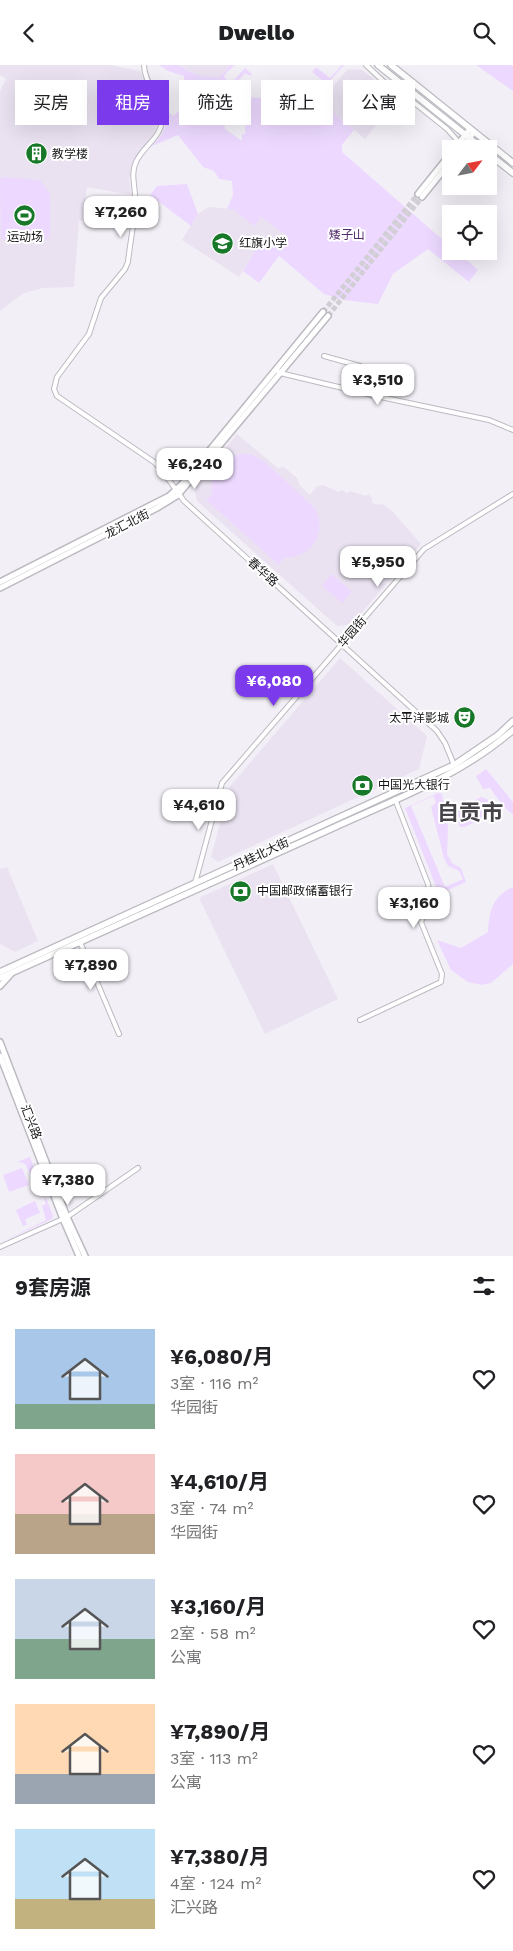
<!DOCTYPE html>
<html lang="zh">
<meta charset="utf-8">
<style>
:root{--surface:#fff;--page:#f2f2f2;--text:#202124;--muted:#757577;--accent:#7c3aed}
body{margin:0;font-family:"Work Sans","Noto Sans SC",sans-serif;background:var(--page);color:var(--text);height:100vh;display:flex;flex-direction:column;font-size:19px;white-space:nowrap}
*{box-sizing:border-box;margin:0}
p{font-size:16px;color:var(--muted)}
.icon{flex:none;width:28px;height:28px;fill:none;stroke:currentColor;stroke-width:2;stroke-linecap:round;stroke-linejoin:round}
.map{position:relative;height:1191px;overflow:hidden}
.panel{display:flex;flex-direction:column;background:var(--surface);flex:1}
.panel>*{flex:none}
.hud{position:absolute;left:15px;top:15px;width:484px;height:45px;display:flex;gap:10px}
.needle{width:32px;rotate:58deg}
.controls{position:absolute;left:442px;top:75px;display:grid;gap:10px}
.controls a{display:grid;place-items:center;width:55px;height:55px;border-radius:0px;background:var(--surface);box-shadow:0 5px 20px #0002;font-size:25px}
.price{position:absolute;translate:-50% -42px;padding:0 11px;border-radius:10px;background:#fff;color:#222;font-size:16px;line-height:32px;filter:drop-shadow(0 1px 2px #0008)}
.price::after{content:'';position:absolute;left:50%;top:30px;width:15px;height:11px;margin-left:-8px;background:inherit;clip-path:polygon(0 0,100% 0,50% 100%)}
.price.selected{background:var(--accent);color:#fff}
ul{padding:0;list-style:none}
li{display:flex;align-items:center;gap:15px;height:125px;padding:0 15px}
li span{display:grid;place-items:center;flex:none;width:140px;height:100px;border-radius:0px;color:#555}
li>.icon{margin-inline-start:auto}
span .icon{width:60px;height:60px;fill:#fffc;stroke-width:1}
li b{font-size:21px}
h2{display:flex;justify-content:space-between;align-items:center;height:60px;padding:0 15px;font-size:21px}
.tag{padding:0 18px;border-radius:0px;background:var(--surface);box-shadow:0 5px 20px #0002;font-size:18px;line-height:45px}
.tag.selected{background:var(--accent);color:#fff}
header{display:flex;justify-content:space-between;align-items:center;height:65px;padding:0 15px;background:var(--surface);font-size:22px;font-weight:800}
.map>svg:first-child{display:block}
.built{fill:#eae2f1}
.green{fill:#edd9ff;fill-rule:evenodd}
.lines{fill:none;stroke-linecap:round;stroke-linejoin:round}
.secondary-tunnel{stroke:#d2ced5;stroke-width:5;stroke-dasharray:5 2.5;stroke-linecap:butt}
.street-casing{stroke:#bdb9c1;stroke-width:6}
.secondary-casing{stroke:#bdb9c1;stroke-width:8}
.primary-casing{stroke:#bdb9c1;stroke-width:8}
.street{stroke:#fff;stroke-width:4}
.secondary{stroke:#fff;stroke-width:5}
.primary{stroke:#fff;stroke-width:5.5}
.labels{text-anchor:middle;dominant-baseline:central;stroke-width:4;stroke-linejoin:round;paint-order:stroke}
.poi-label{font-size:12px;fill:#151417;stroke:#fff;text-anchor:start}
.park-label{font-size:12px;fill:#4f2969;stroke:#fff}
.street-label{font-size:12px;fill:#151417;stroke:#fff}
.town-label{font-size:22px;font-weight:bold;fill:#464349;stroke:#fff}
</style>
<header><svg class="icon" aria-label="back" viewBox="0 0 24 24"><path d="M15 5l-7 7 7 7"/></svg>Dwello<svg class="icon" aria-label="search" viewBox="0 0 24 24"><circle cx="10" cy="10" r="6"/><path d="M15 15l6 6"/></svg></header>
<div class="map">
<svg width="513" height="1191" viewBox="0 0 513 1191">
<rect width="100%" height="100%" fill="#f3eff7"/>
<g class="built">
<polygon points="0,0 110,0 140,6 157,40 159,53 154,68 134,95 129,114 132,130 87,122 83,155 79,156 74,222 42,223 22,229 0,246 0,26 6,14 0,10"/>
<polygon points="178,0 230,0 220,12 208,12 199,11"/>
<polygon points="348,4 362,5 398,33 365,74 335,49 326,29"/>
<polygon points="208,142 233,144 254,160 261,152 287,171 281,180 263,173 239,212 182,175 198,149"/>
<polygon points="237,369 278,403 284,402 297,413 300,421 310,430 317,421 323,420 339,427 342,425 347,428 350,426 366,431 368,429 372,433 372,438 379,440 383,439 393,447 421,479 352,559 337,561 197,436 194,422"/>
<polygon points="340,593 427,671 419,704 218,797 211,792 230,721"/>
<polygon points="273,799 338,934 265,969 199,833"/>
<polygon points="7,802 38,876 15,887 0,879 0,804"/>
</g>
<g class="green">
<polygon points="159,0 178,0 199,11 220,12 230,0 235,0 226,8 224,12 230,18 225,23 217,16 209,26 195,25 184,20 184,11 168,6"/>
<polygon points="342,0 344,0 327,19 312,7 316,2 330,13"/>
<polygon points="476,0 511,0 513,1 513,26"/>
<polygon points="245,3 252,9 251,11 245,8 237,17 250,31 247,30 236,21 232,26 228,22"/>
<path d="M281 15 289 21 288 23 297 29 291 40 294 42 312 25 317 15 329 25 326 29 335 49 354 65 342 80V87L451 182V186H457L478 205 469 217 428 184 393 209 378 239 344 235 324 229 279 191 259 218 243 206 263 173 281 180 287 171 261 152 254 161 233 144H227L233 130 232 116 219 114 214 106 203 102 178 70 152 81C165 68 168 61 164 43L173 51 188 39 207 36V29L222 42 225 64 242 76V69H245L246 32 262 33 264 21 272 24 275 19H277Z"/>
<polygon points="3,112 40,115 50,129 50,172 43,176 1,174 0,114"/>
<polygon points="187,119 198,149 191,161 150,130 157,121"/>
<path d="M243 389 253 390 265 397 315 443C328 468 311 494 283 493L279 500 206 435 212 429C209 408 222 391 243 389Z"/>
<polygon points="332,509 352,527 342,538 322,521"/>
<polygon points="486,704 513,737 513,750 504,742 490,723 483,724 476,711"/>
<path d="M438 728 442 729 448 761 447 789 452 798 461 803 466 817 439 829 405 743ZM433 731 436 737 431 742 444 793 448 801 459 806 463 814 445 822 411 741Z"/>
<polygon points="481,732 487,734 492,746 492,750 464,762 460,762 454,749 454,745"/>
<path d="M513 822V899L491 918 482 920 468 917 451 905 437 875 461 883 488 867C489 847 492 831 513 822Z"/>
<polygon points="30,1092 38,1114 37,1115 35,1110 31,1111 25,1099 19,1097 14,1098"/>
<polygon points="22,1103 29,1120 9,1127 3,1110"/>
<polygon points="46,1133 53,1151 52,1154 0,1178 46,1155 42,1141 46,1139 44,1134"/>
<polygon points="35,1136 40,1148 25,1154 27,1160 23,1161 16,1145"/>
</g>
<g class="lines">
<g class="secondary-tunnel">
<polyline points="323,247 418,129"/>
<polyline points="328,251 422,132"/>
</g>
<defs>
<g id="street">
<path d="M144 0C144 19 163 35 162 55 161 73 143 81 136 97 130 109 136 123 135 135 135 156 130 177 128 197L125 204 101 233 89 269 57 312 54 324 57 331 154 397 161 404 184 436 437 666 445 678 454 700"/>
<polyline points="366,0 382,15 403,32 412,36 447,64 457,75 457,81"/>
<polyline points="324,291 360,301 349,325"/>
<polyline points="276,304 280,308 376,331 489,355 513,365"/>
<polyline points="195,818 222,718 424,484 513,429"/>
<polyline points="80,877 119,969"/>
<path d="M360 955 441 917 442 909 421 857C427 844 431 833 428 819L395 734"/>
<polyline points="0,1182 67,1152 138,1103"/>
</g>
<g id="secondary">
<polyline points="454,84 470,64"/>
<polyline points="461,84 474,67"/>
<polyline points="418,129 451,88"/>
<polyline points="422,132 451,96"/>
<polyline points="0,517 169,431 181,420 323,247"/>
<polyline points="0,523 157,443 178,430 328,251"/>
<polyline points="0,921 11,909"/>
<polyline points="0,977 67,1152 85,1191"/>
<polyline points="0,991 63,1154 79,1191"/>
</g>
<g id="primary">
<polyline points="378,0 483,84"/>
<polyline points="391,0 513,98"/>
<polyline points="489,89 513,108"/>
<polyline points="0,907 454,700 498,670 513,656"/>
<path d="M0 913C108 864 216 816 324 767 388 737 460 712 513 665"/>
</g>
</defs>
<use href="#street" class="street-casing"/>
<use href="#secondary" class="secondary-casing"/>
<use href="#primary" class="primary-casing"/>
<use href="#street" class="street"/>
<use href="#secondary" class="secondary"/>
<use href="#primary" class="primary"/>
</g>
<defs>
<symbol id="building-disc" viewBox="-11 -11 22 22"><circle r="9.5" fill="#187829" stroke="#fff"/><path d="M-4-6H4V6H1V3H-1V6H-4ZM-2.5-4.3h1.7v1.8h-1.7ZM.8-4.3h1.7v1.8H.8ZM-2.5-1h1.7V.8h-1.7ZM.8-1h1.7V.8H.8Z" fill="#fff"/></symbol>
<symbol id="stadium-disc" viewBox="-11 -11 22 22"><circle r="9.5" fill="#187829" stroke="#fff"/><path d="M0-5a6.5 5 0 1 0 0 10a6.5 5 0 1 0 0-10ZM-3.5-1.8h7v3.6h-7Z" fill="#fff"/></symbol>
<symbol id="school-disc" viewBox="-11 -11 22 22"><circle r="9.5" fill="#187829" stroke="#fff"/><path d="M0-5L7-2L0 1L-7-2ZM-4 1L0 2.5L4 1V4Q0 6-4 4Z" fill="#fff"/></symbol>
<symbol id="theatre-disc" viewBox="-11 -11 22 22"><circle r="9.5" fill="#187829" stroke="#fff"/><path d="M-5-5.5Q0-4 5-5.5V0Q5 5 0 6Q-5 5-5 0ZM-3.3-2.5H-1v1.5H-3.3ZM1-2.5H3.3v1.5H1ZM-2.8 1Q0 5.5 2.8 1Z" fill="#fff"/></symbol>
<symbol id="bank-disc" viewBox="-11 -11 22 22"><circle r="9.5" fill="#187829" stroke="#fff"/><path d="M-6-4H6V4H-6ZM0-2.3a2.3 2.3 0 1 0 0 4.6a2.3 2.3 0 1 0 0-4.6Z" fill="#fff"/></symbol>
</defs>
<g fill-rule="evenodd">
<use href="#building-disc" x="24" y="76" width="25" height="25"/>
<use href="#stadium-disc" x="12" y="138" width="25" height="25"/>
<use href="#school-disc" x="210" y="166" width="25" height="25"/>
<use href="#theatre-disc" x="452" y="640" width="25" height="25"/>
<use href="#bank-disc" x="350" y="708" width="25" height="25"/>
<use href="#bank-disc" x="228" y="814" width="25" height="25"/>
</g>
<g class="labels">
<g class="poi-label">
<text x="52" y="89">教学楼</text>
<text x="25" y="172" text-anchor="middle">运动场</text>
<text x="239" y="178">红旗小学</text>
<text x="449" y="653" text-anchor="end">太平洋影城</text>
<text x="378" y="720">中国光大银行</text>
<text x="257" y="826">中国邮政储蓄银行</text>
</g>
<g class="park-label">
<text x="347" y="170">矮子山</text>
</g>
<g class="street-label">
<text transform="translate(127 459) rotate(-27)">龙汇北街</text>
<text transform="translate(263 507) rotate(42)">春华路</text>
<text transform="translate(352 567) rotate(-49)">华园街</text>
<text transform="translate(261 789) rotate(-25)">丹桂北大街</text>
<text transform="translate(31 1057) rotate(69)">汇兴路</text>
</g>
<g class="town-label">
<text x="470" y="747">自贡市</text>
</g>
</g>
</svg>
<div class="controls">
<a><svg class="needle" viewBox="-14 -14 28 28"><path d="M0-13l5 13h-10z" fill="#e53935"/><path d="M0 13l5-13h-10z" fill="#757577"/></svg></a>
<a><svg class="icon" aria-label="locate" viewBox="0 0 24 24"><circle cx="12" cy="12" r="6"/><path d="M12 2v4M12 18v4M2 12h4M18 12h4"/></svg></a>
</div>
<b class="price" style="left:121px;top:173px">¥7,260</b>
<b class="price" style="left:378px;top:341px">¥3,510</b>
<b class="price" style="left:195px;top:425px">¥6,240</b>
<b class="price" style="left:378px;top:523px">¥5,950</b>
<b class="price selected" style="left:274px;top:642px">¥6,080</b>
<b class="price" style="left:199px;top:766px">¥4,610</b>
<b class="price" style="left:414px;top:864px">¥3,160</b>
<b class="price" style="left:91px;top:926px">¥7,890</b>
<b class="price" style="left:68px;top:1141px">¥7,380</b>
<div class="hud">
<a class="tag">买房</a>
<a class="tag selected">租房</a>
<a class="tag">筛选</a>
<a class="tag">新上</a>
<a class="tag">公寓</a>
</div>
</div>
<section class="panel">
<h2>9套房源<svg class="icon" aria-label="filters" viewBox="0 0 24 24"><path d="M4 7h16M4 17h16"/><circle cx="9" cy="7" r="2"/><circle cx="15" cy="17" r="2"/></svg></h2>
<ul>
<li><span style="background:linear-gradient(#a9c7e8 75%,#7fa58c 0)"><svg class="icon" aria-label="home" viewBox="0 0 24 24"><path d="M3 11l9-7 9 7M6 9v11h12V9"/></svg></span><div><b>¥6,080/月</b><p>3室 · 116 m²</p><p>华园街</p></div><svg class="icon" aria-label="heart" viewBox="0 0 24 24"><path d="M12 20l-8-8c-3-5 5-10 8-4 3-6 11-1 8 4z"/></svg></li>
<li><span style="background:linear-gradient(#f6c9c9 60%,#b9a48a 0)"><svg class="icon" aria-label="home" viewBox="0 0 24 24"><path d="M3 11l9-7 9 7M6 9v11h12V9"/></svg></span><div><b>¥4,610/月</b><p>3室 · 74 m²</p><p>华园街</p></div><svg class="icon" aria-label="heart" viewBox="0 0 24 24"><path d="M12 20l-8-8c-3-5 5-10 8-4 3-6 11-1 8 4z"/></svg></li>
<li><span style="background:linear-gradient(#c9d6e8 60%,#7fa58c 0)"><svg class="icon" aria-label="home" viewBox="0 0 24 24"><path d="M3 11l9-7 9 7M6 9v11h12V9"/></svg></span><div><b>¥3,160/月</b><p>2室 · 58 m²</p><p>公寓</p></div><svg class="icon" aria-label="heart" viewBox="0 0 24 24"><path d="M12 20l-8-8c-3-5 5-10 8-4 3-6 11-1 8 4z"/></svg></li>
<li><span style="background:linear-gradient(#ffd9b3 70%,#9aa5b1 0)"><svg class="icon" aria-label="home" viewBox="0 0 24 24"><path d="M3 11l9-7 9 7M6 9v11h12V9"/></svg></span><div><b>¥7,890/月</b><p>3室 · 113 m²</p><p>公寓</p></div><svg class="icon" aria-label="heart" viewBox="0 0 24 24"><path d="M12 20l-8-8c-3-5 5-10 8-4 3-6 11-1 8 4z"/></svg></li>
<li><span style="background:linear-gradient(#bfe0f5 70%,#c2b280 0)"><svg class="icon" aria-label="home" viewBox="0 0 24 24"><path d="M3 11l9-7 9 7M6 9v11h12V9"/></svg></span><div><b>¥7,380/月</b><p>4室 · 124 m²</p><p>汇兴路</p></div><svg class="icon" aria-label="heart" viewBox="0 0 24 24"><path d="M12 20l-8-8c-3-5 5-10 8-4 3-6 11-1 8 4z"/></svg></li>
</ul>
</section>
